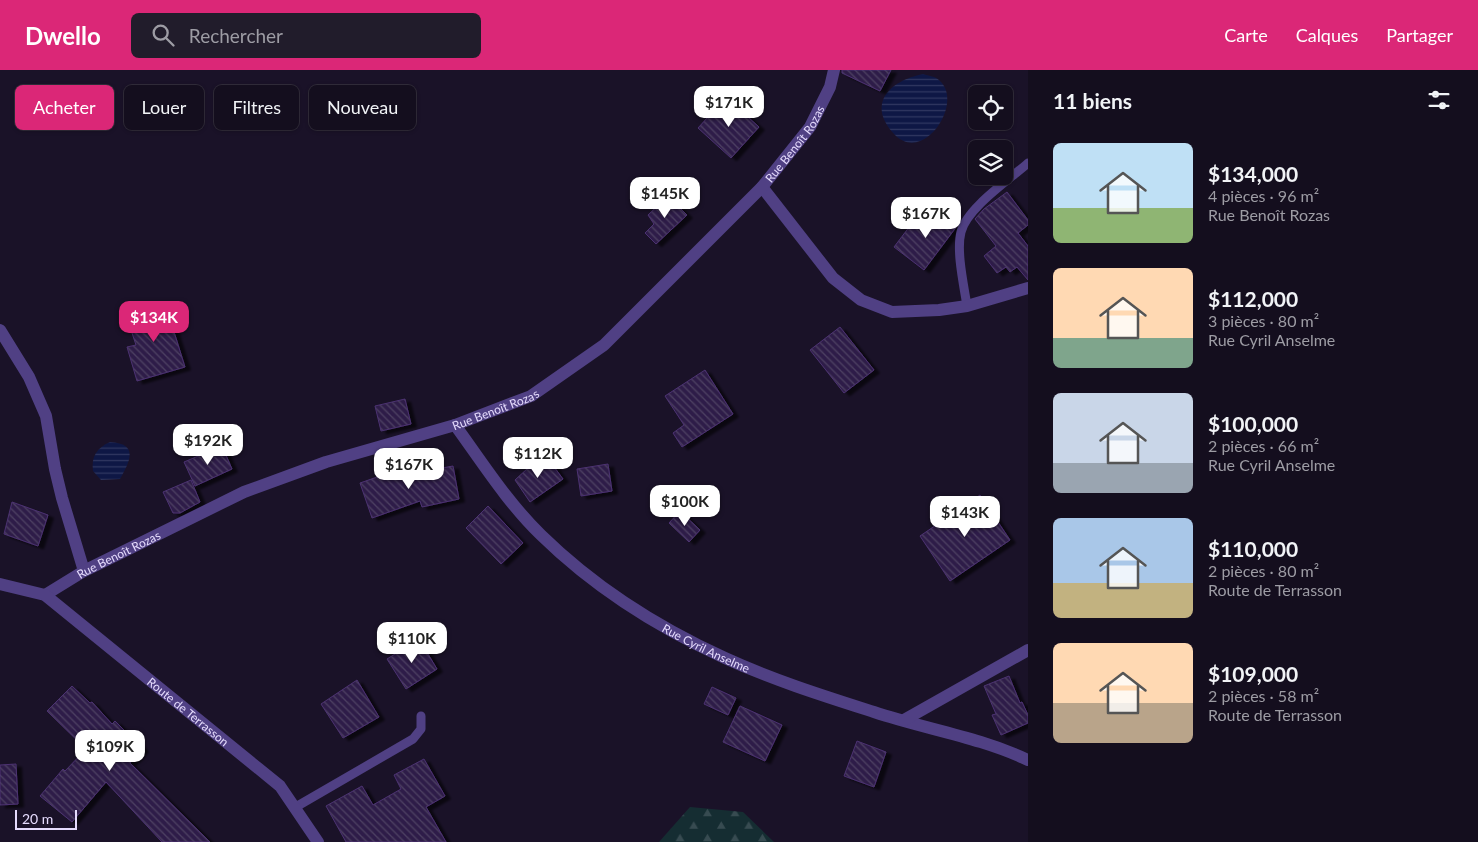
<!DOCTYPE html>
<html lang="fr">
<meta charset="utf-8">
<style>
:root{--surface:#140e1e;--page:#211c2b;--text:#f1f3f6;--muted:#9d9ca4;--line:#332e3c;--accent:#db2777}
body{margin:0;font-family:Lato,sans-serif;background:var(--page);color:var(--text);height:100vh;display:flex;flex-direction:column;font-size:19px;white-space:nowrap}
*{box-sizing:border-box;margin:0}
p{font-size:16px;color:var(--muted)}
.icon{flex:none;width:28px;height:28px;fill:none;stroke:currentColor;stroke-width:2;stroke-linecap:round;stroke-linejoin:round}
.map{position:relative;flex:1;overflow:hidden}
.sheet{display:flex;flex-direction:column;background:var(--surface);width:450px}
.sheet>*{flex:none}
.banner{position:absolute;left:15px;top:15px;width:475px;height:45px;display:flex;gap:10px}
.buttons{position:absolute;left:968px;top:15px;display:grid;gap:10px}
.buttons a{display:grid;place-items:center;width:45px;height:45px;border-radius:8px;background:var(--surface);box-shadow:0 1px 4px #0004,0 0 0 1px var(--line);font-size:25px}
.scale{position:absolute;left:15px;bottom:12px;width:62px;box-sizing:border-box;padding-left:5px;border:2px solid #e5dbfd;border-top:0;font-size:14px;line-height:18px;white-space:nowrap;color:#e5dbfd;-webkit-text-stroke:4px #1a1228;paint-order:stroke}
.price{position:absolute;translate:-50% -42px;padding:0 11px;border-radius:10px;background:#fff;color:#222;font-size:16px;line-height:32px;filter:drop-shadow(0 1px 2px #0008)}
.price::after{content:'';position:absolute;left:50%;top:30px;width:15px;height:11px;margin-left:-8px;background:inherit;clip-path:polygon(0 0,100% 0,50% 100%)}
.price.active{background:var(--accent);color:#fff}
ul{padding:0;list-style:none}
li{display:flex;align-items:center;gap:15px;height:125px;padding:0 25px}
li span{display:grid;place-items:center;flex:none;width:140px;height:100px;border-radius:8px;color:#555}
li>.icon{margin-inline-start:auto}
span .icon{width:60px;height:60px;fill:#fffc;stroke-width:1}
li b{font-size:21px}
h2{display:flex;justify-content:space-between;align-items:center;height:60px;padding:0 25px;font-size:21px}
.tag{padding:0 18px;border-radius:8px;background:var(--surface);box-shadow:0 1px 4px #0004,0 0 0 1px var(--line);font-size:18px;line-height:45px}
.tag.active{background:var(--accent);color:#fff}
header{display:flex;align-items:center;gap:30px;box-sizing:border-box;height:70px;padding:0 25px;background:var(--accent);color:#fff}
header strong{font-size:24px}
nav{display:flex;gap:28px;margin-inline-start:auto;font-size:18px}
.search{width:350px;height:45px;background:var(--page);display:flex;align-items:center;gap:12px;box-sizing:border-box;padding:0 18px;border-radius:8px;color:var(--muted);font-size:19px}
main{display:flex;flex:1;min-height:0}
.map>svg:first-child{display:block}
.forest{fill:url(#forest-firs)}
.water{fill:url(#water-rules)}
.building{fill:url(#building-back-hatch);stroke:#4c3272;filter:url(#shadow)}
.lines{fill:none;stroke-linecap:round;stroke-linejoin:round}
.service{stroke:#504084;stroke-width:9}
.minor{stroke:#504084;stroke-width:12}
.tertiary{stroke:#504084;stroke-width:12}
.labels{text-anchor:middle;dominant-baseline:central;stroke-width:5;stroke-linejoin:round;paint-order:stroke}
.street-label{font-size:12px;fill:#e5dbfd;stroke:#1a1228}
</style>
<header>
<strong>Dwello</strong>
<div class="search"><svg class="icon" aria-label="search" viewBox="0 0 24 24"><circle cx="10" cy="10" r="6"/><path d="M15 15l6 6"/></svg>Rechercher</div>
<nav><a>Carte</a><a>Calques</a><a>Partager</a></nav>
</header>
<main>
<div class="map">
<svg width="1028" height="772" viewBox="0 0 1028 772">
<defs>
<pattern id="forest-firs" width="22" height="20" patternUnits="userSpaceOnUse" patternTransform="scale(1.25)"><rect width="22" height="20" fill="#152d32"/><path d="M5 1l3.5 6h-7zM16 11l3.5 6h-7z" fill="#374b51"/></pattern>
<pattern id="water-rules" width="6" height="5" patternUnits="userSpaceOnUse" patternTransform="scale(1.25)"><rect width="6" height="5" fill="#0e1745"/><path d="M0 2.5h6" fill="none" stroke="#313861"/></pattern>
<pattern id="building-back-hatch" width="6" height="6" patternUnits="userSpaceOnUse" patternTransform="scale(1.25)"><rect width="6" height="6" fill="#2f1f48"/><path d="M-1 5l2 2M0 0l6 6M5-1l2 2" fill="none" stroke="#4d3f63"/></pattern>
<filter id="shadow"><feDropShadow dx="5.5" dy="3" stdDeviation="1" flood-color="#0009"/></filter>
</defs>
<rect width="100%" height="100%" fill="#1a1228"/>
<polygon class="forest" points="690,737 743,742 774,772 659,772"/>
<g class="water">
<path d="M923 4C929 6 935 6 940 11 964 33 924 94 895 65 866 34 889 11 923 4Z"/>
<path d="M110 372C139 374 130 391 120 409L101 410 93 401C91 386 97 378 110 372Z"/>
</g>
<g class="building">
<polygon points="842,0 891,0 880,21 842,3"/>
<polygon points="726,27 759,57 731,88 698,58"/>
<polygon points="1007,122 1028,150 1028,155 1018,163 1028,176 1028,210 1017,197 1010,202 1006,197 997,203 984,186 996,176 975,149 984,139"/>
<polygon points="668,126 687,145 656,174 645,163 654,154 648,145"/>
<polygon points="936,140 957,156 924,200 894,177 913,152 919,157 925,149 928,151"/>
<polygon points="165,233 185,297 137,311 127,277 136,275 126,245"/>
<polygon points="840,257 874,300 844,323 810,280"/>
<polygon points="705,300 733,344 682,377 673,363 684,355 665,326"/>
<polygon points="405,329 411,354 381,361 375,336"/>
<polygon points="222,376 232,399 195,416 184,392"/>
<polygon points="546,386 563,409 530,432 515,410 528,398"/>
<polygon points="608,394 612,421 581,426 577,399"/>
<polygon points="453,396 459,429 422,437 420,431 372,448 360,413 403,398 405,405"/>
<polygon points="191,410 200,432 180,443 173,443 163,422"/>
<polygon points="980,425 1010,470 950,511 920,466"/>
<polygon points="12,432 48,445 38,476 4,464"/>
<polygon points="488,436 523,473 501,494 466,458"/>
<polygon points="680,441 700,460 689,472 669,453"/>
<polygon points="419,569 437,599 406,619 387,589"/>
<polygon points="1009,606 1020,633 1022,632 1028,645 1028,653 1001,665 992,645 996,644 984,616"/>
<polygon points="357,610 379,647 343,668 321,634"/>
<polygon points="72,616 90,633 92,632 112,654 115,651 143,679 130,693 210,772 162,772 106,712 72,752 40,726 63,699 65,701 86,679 47,641"/>
<polygon points="712,617 736,628 728,645 704,634"/>
<polygon points="740,636 782,655 765,691 723,672"/>
<polygon points="857,671 886,682 874,717 844,706"/>
<polygon points="424,689 445,726 426,737 446,772 346,772 326,736 362,716 373,735 401,719 394,705"/>
<polygon points="16,694 18,734 0,735 0,695"/>
</g>
<g class="lines">
<g class="service">
<path d="M967 236C964 216 956 181 961 162 967 138 1009 110 1028 93"/>
<polyline points="294,738 413,669 421,659 421,646"/>
</g>
<g class="minor">
<polyline points="762,117 833,208 861,230 892,242 939,240 967,236 1028,218"/>
<polyline points="0,260 29,307 46,346 55,399 62,428 84,501"/>
<path id="s1" d="M455 355C482 392 507 432 541 465 594 517 657 557 725 588 773 610 824 626 874 642 925 659 979 667 1028 690"/>
<path id="s2" d="M45 525 84 501 244 422 326 392 455 355 531 326 604 275 762 117 810 57 830 17 834 0"/>
<polyline points="904,650 1028,580"/>
</g>
<path class="tertiary" id="s3" d="M0 514 45 525 280 716 318 772"/>
</g>
<g class="labels">
<g class="street-label">
<text stroke="none"><textPath href="#s2" startOffset="894">Rue Benoît Rozas</textPath></text>
<text stroke="none"><textPath href="#s2" startOffset="489">Rue Benoît Rozas</textPath></text>
<text stroke="none"><textPath href="#s2" startOffset="84">Rue Benoît Rozas</textPath></text>
<text stroke="none"><textPath href="#s1" startOffset="341">Rue Cyril Anselme</textPath></text>
<text stroke="none"><textPath href="#s3" startOffset="231">Route de Terrasson</textPath></text>
</g>
</g>
</svg>
<div class="buttons">
<a><svg class="icon" aria-label="locate" viewBox="0 0 24 24"><circle cx="12" cy="12" r="6"/><path d="M12 2v4M12 18v4M2 12h4M18 12h4"/></svg></a>
<a><svg class="icon" aria-label="layers" viewBox="0 0 24 24"><path d="M12 4l9 5-9 5-9-5zM3 14l9 5 9-5"/></svg></a>
</div>
<div class="scale">20 m</div>
<b class="price" style="left:729px;top:58px">$171K</b>
<b class="price" style="left:665px;top:149px">$145K</b>
<b class="price" style="left:926px;top:169px">$167K</b>
<b class="price active" style="left:154px;top:273px">$134K</b>
<b class="price" style="left:208px;top:396px">$192K</b>
<b class="price" style="left:538px;top:409px">$112K</b>
<b class="price" style="left:409px;top:420px">$167K</b>
<b class="price" style="left:685px;top:457px">$100K</b>
<b class="price" style="left:965px;top:468px">$143K</b>
<b class="price" style="left:412px;top:594px">$110K</b>
<b class="price" style="left:110px;top:702px">$109K</b>
<div class="banner">
<a class="tag active">Acheter</a>
<a class="tag">Louer</a>
<a class="tag">Filtres</a>
<a class="tag">Nouveau</a>
</div>
</div>
<section class="sheet">
<h2>11 biens<svg class="icon" aria-label="filters" viewBox="0 0 24 24"><path d="M4 7h16M4 17h16"/><circle cx="9" cy="7" r="2"/><circle cx="15" cy="17" r="2"/></svg></h2>
<ul>
<li><span style="background:linear-gradient(#bfe0f5 65%,#8fb573 0)"><svg class="icon" aria-label="home" viewBox="0 0 24 24"><path d="M3 11l9-7 9 7M6 9v11h12V9"/></svg></span><div><b>$134,000</b><p>4 pièces · 96 m²</p><p>Rue Benoît Rozas</p></div></li>
<li><span style="background:linear-gradient(#ffd9b3 70%,#7fa58c 0)"><svg class="icon" aria-label="home" viewBox="0 0 24 24"><path d="M3 11l9-7 9 7M6 9v11h12V9"/></svg></span><div><b>$112,000</b><p>3 pièces · 80 m²</p><p>Rue Cyril Anselme</p></div></li>
<li><span style="background:linear-gradient(#c9d6e8 70%,#9aa5b1 0)"><svg class="icon" aria-label="home" viewBox="0 0 24 24"><path d="M3 11l9-7 9 7M6 9v11h12V9"/></svg></span><div><b>$100,000</b><p>2 pièces · 66 m²</p><p>Rue Cyril Anselme</p></div></li>
<li><span style="background:linear-gradient(#a9c7e8 65%,#c2b280 0)"><svg class="icon" aria-label="home" viewBox="0 0 24 24"><path d="M3 11l9-7 9 7M6 9v11h12V9"/></svg></span><div><b>$110,000</b><p>2 pièces · 80 m²</p><p>Route de Terrasson</p></div></li>
<li><span style="background:linear-gradient(#ffd9b3 60%,#b9a48a 0)"><svg class="icon" aria-label="home" viewBox="0 0 24 24"><path d="M3 11l9-7 9 7M6 9v11h12V9"/></svg></span><div><b>$109,000</b><p>2 pièces · 58 m²</p><p>Route de Terrasson</p></div></li>
</ul>
</section>
</main>
